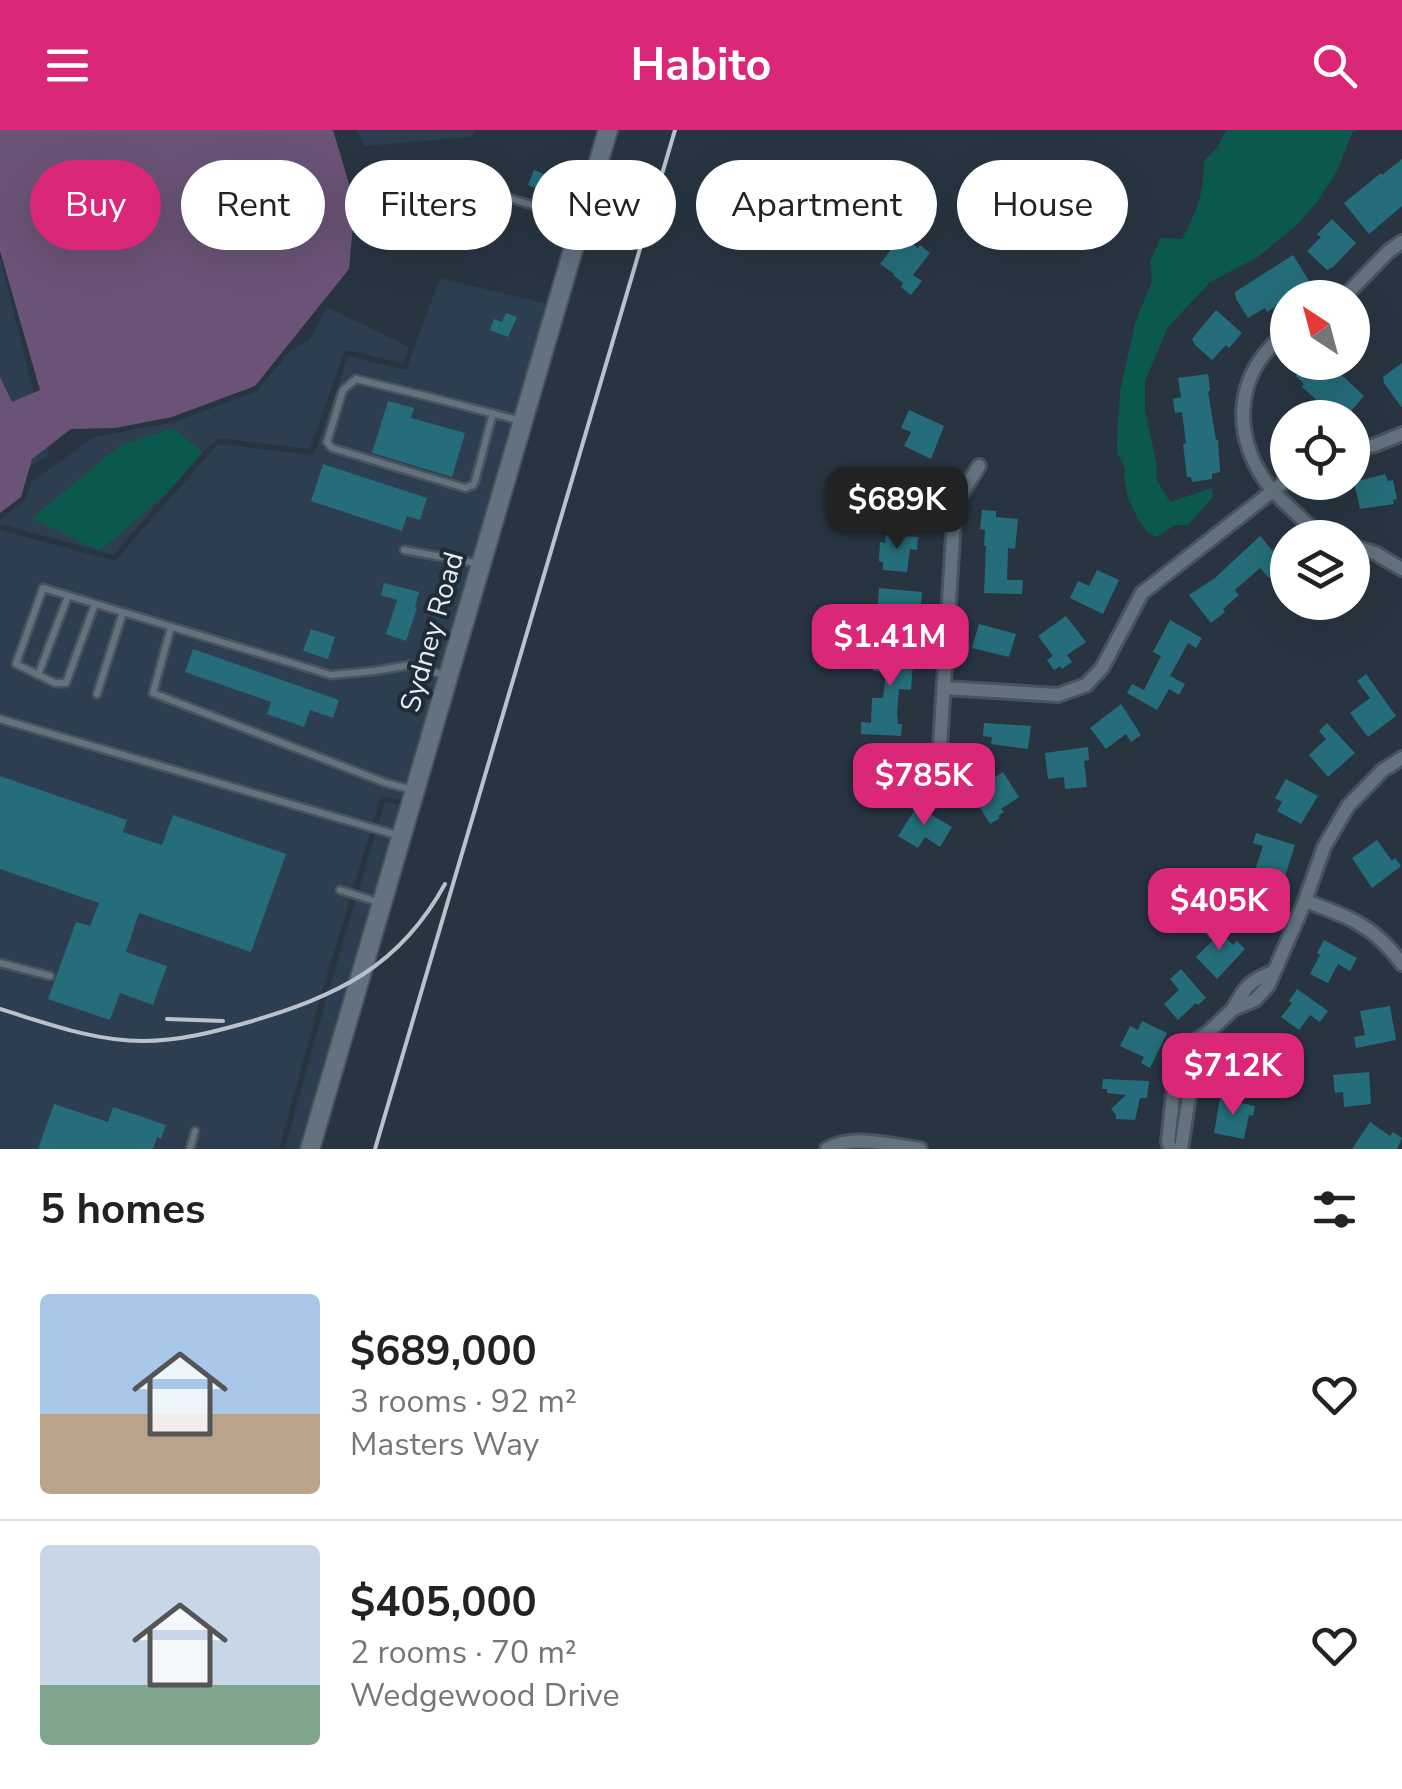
<!DOCTYPE html>
<meta charset="utf-8">
<style>
:root{--surface:#fff;--page:#f6f6f6;--text:#222;--muted:#767676;--line:#e0e0e0;--accent:#db2777}
body{margin:0;font-family:"Nunito Sans",sans-serif;background:var(--page);color:var(--text);height:100vh;display:flex;flex-direction:column;font-size:38px;white-space:nowrap}
*{box-sizing:border-box;margin:0}
p{font-size:32px;color:var(--muted)}
.icon{flex:none;width:55px;height:55px;fill:none;stroke:currentColor;stroke-width:2;stroke-linecap:round;stroke-linejoin:round}
.map{position:relative;height:1019px;overflow:hidden}
.drawer{display:flex;flex-direction:column;background:var(--surface);flex:1}
.drawer>*{flex:none}
.banner{position:absolute;left:30px;top:30px;width:1342px;height:90px;display:flex;gap:20px}
.needle{width:65px;rotate:324deg}
.tools{position:absolute;left:1270px;top:150px;display:grid;gap:20px}
.tools a{display:grid;place-items:center;width:100px;height:100px;border-radius:50%;background:var(--surface);box-shadow:0 10px 40px #0002;font-size:50px}
.price{position:absolute;translate:-50% -85px;padding:0 22px;border-radius:20px;background:var(--accent);color:#fff;font-size:32px;line-height:65px;filter:drop-shadow(0 2px 5px #0008)}
.price::after{content:'';position:absolute;left:50%;top:60px;width:30px;height:22px;margin-left:-15px;background:inherit;clip-path:polygon(0 0,100% 0,50% 100%)}
.price.on{background:#222;color:#fff}
ul{padding:0;list-style:none}
li{display:flex;align-items:center;gap:30px;height:250px;padding:0 40px}
li+li{border-top:2px solid var(--line)}
li span{display:grid;place-items:center;flex:none;width:280px;height:200px;border-radius:10px;color:#555}
li>.icon{margin-inline-start:auto}
span .icon{width:120px;height:120px;fill:#fffc;stroke-width:1}
li b{font-size:42px}
h2{display:flex;justify-content:space-between;align-items:center;height:120px;padding:0 40px;font-size:42px}
.tag{padding:0 35px;border-radius:45px;background:var(--surface);box-shadow:0 10px 40px #0002;font-size:35px;line-height:90px}
.tag.on{background:var(--accent);color:#fff}
header{display:flex;justify-content:space-between;align-items:center;height:130px;padding:0 40px;background:var(--accent);color:#fff;font-size:45px;font-weight:700}
.map>svg:first-child{display:block}
.built{fill:#2c3e4f}
.green{fill:#6a5377}
.water{fill:#0b594d}
.building{fill:#256d7a}
.lines{fill:none;stroke-linecap:round;stroke-linejoin:round}
.lane-casing{stroke:#48535c;stroke-width:11}
.street-casing{stroke:#48535c;stroke-width:18}
.secondary-casing{stroke:#48535c;stroke-width:22}
.lane{stroke:#64727f;stroke-width:6}
.street{stroke:#64727f;stroke-width:12}
.secondary{stroke:#64727f;stroke-width:18}
.rail{stroke:#b9c2cb;stroke-width:4}
.labels{text-anchor:middle;dominant-baseline:central;stroke-width:8;stroke-linejoin:round;paint-order:stroke}
.street-label{font-size:28px;fill:#e4ecf4;stroke:#1f2b36}
</style>
<header><svg class="icon" aria-label="menu" viewBox="0 0 24 24"><path d="M4 6h16M4 12h16M4 18h16"/></svg>Habito<svg class="icon" aria-label="search" viewBox="0 0 24 24"><circle cx="10" cy="10" r="6"/><path d="M15 15l6 6"/></svg></header>
<div class="map">
<svg width="1402" height="1019" viewBox="0 0 1402 1019">
<rect width="100%" height="100%" fill="#283541"/>
<g class="built">
<polygon points="356,0 474,0 472,7 365,16"/>
<polygon points="0,127 49,325 0,356"/>
<polygon points="440,148 547,174 401,670 381,666 323,858 279,1019 0,1019 0,400 115,431 218,314 314,325 348,226 406,240"/>
<polygon points="327,177 409,217 403,234 349,220 344,222 310,319 219,308 203,322 173,298 100,421 169,361 113,425 0,394 0,390 26,370 31,352 94,307 175,292 257,261 291,220 309,211"/>
<polygon points="385,672 402,675 303,1019 285,1019 329,860"/>
</g>
<polygon class="green" points="0,0 333,0 355,74 349,139 255,256 172,287 115,298 71,299 32,329 21,367 0,383 0,247 12,272 40,260 0,121"/>
<g class="water">
<path d="M1226 0H1357L1352 3 1337 41 1317 72 1298 94 1258 127 1210 152 1168 197 1145 251V280L1156 332 1157 351 1170 372 1212 358 1213 367 1188 395H1175L1157 407 1147 402 1137 387 1128 368 1124 348 1125 338 1117 323V309L1120 262 1135 193 1152 151 1150 131 1161 108 1182 109C1197 81 1204 63 1204 31L1219 15Z"/>
<polygon points="173,298 203,322 169,361 100,421 32,388 121,315"/>
</g>
<g class="building">
<polygon points="1402,29 1402,76 1369,104 1344,73 1381,43 1382,45"/>
<polygon points="534,40 556,49 550,64 528,55"/>
<polygon points="1332,89 1356,113 1333,137 1327,140 1307,121 1321,107 1317,104"/>
<polygon points="901,106 918,118 920,115 930,123 913,145 922,151 911,165 901,157 903,153 893,145 894,144 880,134"/>
<polygon points="1293,125 1311,154 1267,182 1265,178 1248,188 1236,169 1235,162"/>
<polygon points="1216,180 1242,203 1229,218 1226,215 1212,230 1195,215 1192,209"/>
<polygon points="506,183 517,187 508,207 490,200 494,189 502,192"/>
<polygon points="1293,232 1328,232 1364,266 1345,288 1337,288 1302,257 1304,254 1296,246 1301,239"/>
<polygon points="1402,233 1402,278 1384,253 1383,247"/>
<polygon points="1208,244 1210,260 1208,262 1216,310 1218,310 1220,342 1212,344 1212,349 1192,352 1191,347 1187,347 1183,314 1186,313 1182,282 1175,283 1173,269 1181,267 1178,248"/>
<polygon points="388,271 414,278 411,288 465,303 452,347 372,323"/>
<polygon points="909,280 944,296 931,329 904,316 911,302 901,298"/>
<polygon points="323,334 427,368 420,390 407,386 402,401 311,371"/>
<polygon points="892,342 917,342 917,368 919,368 917,384 880,383 880,364 892,365"/>
<polygon points="1385,344 1388,351 1393,350 1397,369 1393,370 1394,374 1360,379 1354,352"/>
<polygon points="982,380 996,381 996,387 1018,389 1015,419 1008,418 1007,450 1023,450 1022,464 984,463 986,416 984,416 985,400 980,399"/>
<polygon points="886,405 918,407 917,420 910,419 907,442 883,440 883,432 879,431 880,412 885,413"/>
<polygon points="1260,406 1284,434 1269,448 1260,438 1235,460 1239,465 1223,479 1225,482 1211,493 1189,465 1215,448"/>
<polygon points="1097,440 1119,450 1103,484 1070,468 1078,451 1089,456"/>
<polygon points="384,453 419,462 415,477 417,478 406,511 386,504 397,470 381,465"/>
<polygon points="879,458 922,462 921,474 901,474 899,497 864,495 865,482 877,483"/>
<polygon points="1066,486 1086,512 1067,525 1072,532 1062,539 1060,536 1054,540 1047,530 1053,526 1038,506"/>
<polygon points="1170,490 1202,508 1196,518 1188,513 1170,546 1185,554 1179,565 1169,559 1157,580 1127,563 1132,554 1144,560 1161,526 1153,522"/>
<polygon points="979,494 1016,504 1009,527 972,518"/>
<polygon points="311,499 335,507 328,529 303,521"/>
<polygon points="891,516 917,518 916,534 913,534 911,560 899,559 897,583 898,594 902,594 901,606 861,604 861,592 871,593 872,568 883,568 886,542 873,541 875,518 890,520"/>
<polygon points="193,519 339,570 333,588 310,580 304,597 267,584 271,572 185,542"/>
<polygon points="1366,544 1396,586 1368,607 1350,583 1370,568 1357,551"/>
<polygon points="1121,574 1141,605 1131,612 1126,604 1106,619 1090,598"/>
<polygon points="984,593 1031,596 1028,619 991,614 992,607 983,606"/>
<polygon points="1327,593 1355,623 1328,647 1309,625 1326,609 1319,601"/>
<polygon points="1088,617 1089,630 1084,631 1087,657 1065,659 1064,647 1048,649 1045,623"/>
<polygon points="889,626 901,637 894,643 907,658 890,673 874,656 869,661 860,651"/>
<polygon points="1003,642 1019,667 1001,679 1004,682 998,686 1000,688 990,694 969,660 980,653 981,656"/>
<polygon points="0,646 127,690 123,702 162,715 173,685 286,724 251,822 139,783 126,822 167,836 153,875 120,863 110,890 48,869 76,792 90,796 99,773 0,739"/>
<polygon points="1286,649 1318,666 1301,694 1277,681 1282,672 1275,668"/>
<polygon points="918,675 932,681 930,684 952,697 940,717 925,707 918,718 898,706"/>
<polygon points="1256,703 1295,715 1275,778 1272,777 1266,797 1246,792 1252,771 1239,767 1242,753 1250,755 1263,716 1253,713"/>
<polygon points="1377,710 1392,731 1395,728 1401,736 1372,758 1352,728"/>
<polygon points="1214,795 1233,815 1237,811 1245,819 1217,849 1196,827 1212,811 1205,803"/>
<polygon points="1324,810 1357,828 1350,841 1338,834 1328,853 1310,844 1320,825 1317,823"/>
<polygon points="1181,839 1206,868 1198,875 1196,873 1178,890 1164,874 1179,860 1170,849"/>
<polygon points="1297,859 1328,881 1320,892 1310,885 1299,900 1281,887 1292,873 1289,871"/>
<polygon points="1390,876 1396,910 1356,918 1354,907 1365,905 1360,881"/>
<polygon points="1142,891 1167,903 1150,938 1141,933 1144,927 1120,916 1130,896 1138,900"/>
<polygon points="1245,911 1276,930 1264,949 1257,945 1251,953 1229,939"/>
<polygon points="1369,942 1371,974 1344,977 1343,962 1335,963 1333,945"/>
<polygon points="1103,949 1149,951 1147,968 1140,968 1135,990 1116,989 1116,985 1111,979 1126,965 1107,963 1107,959 1102,959"/>
<polygon points="1220,968 1255,976 1253,986 1249,985 1244,1009 1214,1003"/>
<polygon points="54,974 108,992 113,977 166,995 161,1009 157,1007 153,1019 38,1019"/>
<polygon points="1370,992 1390,1006 1393,1002 1402,1008 1397,1019 1352,1019"/>
</g>
<g class="lines">
<defs>
<g id="lane">
<polyline points="425,42 452,51"/>
<polyline points="436,99 452,51 532,75 581,86"/>
<path d="M493 283 475 351 473 355 465 358 332 318 327 312 343 260 356 249C411 262 466 276 521 291"/>
<polyline points="404,420 480,434"/>
<polyline points="95,474 66,553 55,553 16,534 43,458 331,545 374,541 410,535 447,546"/>
<polyline points="171,497 153,563 386,653 414,660"/>
<polyline points="38,545 68,466"/>
<polyline points="97,564 123,482"/>
<polyline points="0,589 400,706"/>
<polyline points="340,760 381,773"/>
<polyline points="0,833 50,846"/>
<polyline points="190,1019 195,1001"/>
</g>
<g id="street">
<polyline points="1343,168 1389,121 1402,112"/>
<path d="M1288 202C1232 242 1230 310 1273 361 1287 376 1304 390 1319 405L1328 408"/>
<polyline points="1352,320 1375,315 1402,304"/>
<polyline points="1352,416 1375,423 1402,439"/>
<polyline points="944,558 1058,565 1086,555 1102,538 1142,463 1288,349"/>
<polyline points="939,632 955,374 979,336"/>
<path d="M1305 771C1348 786 1375 796 1402 834"/>
<path d="M1233 879C1245 857 1249 851 1273 842"/>
<path d="M827 1019C853 1004 891 1015 920 1019"/>
<polyline points="1171,1019 1168,1012 1176,939 1195,911 1209,902 1233,879 1255,870 1268,856 1305,771 1324,717 1348,676 1383,640 1402,628"/>
<polyline points="1181,1019 1192,947 1209,902"/>
</g>
<polyline id="secondary" points="310,1019 608,0"/>
</defs>
<use href="#lane" class="lane-casing"/>
<use href="#street" class="street-casing"/>
<use href="#secondary" class="secondary-casing"/>
<use href="#lane" class="lane"/>
<use href="#street" class="street"/>
<use href="#secondary" class="secondary"/>
<g class="rail">
<path d="M0 879C46 893 93 911 143 911 179 911 214 902 249 892 336 866 399 838 445 754"/>
<polyline points="167,889 223,891"/>
<polyline points="375,1019 675,0"/>
</g>
</g>
<g class="labels">
<g class="street-label">
<text transform="translate(432 502) rotate(-74)">Sydney Road</text>
</g>
</g>
</svg>
<div class="tools">
<a><svg class="needle" viewBox="-14 -14 28 28"><path d="M0-13l5 13h-10z" fill="#e53935"/><path d="M0 13l5-13h-10z" fill="#767676"/></svg></a>
<a><svg class="icon" aria-label="locate" viewBox="0 0 24 24"><circle cx="12" cy="12" r="6"/><path d="M12 2v4M12 18v4M2 12h4M18 12h4"/></svg></a>
<a><svg class="icon" aria-label="layers" viewBox="0 0 24 24"><path d="M12 4l9 5-9 5-9-5zM3 14l9 5 9-5"/></svg></a>
</div>
<b class="price on" style="left:897px;top:422px">$689K</b>
<b class="price" style="left:890px;top:559px">$1.41M</b>
<b class="price" style="left:924px;top:698px">$785K</b>
<b class="price" style="left:1219px;top:823px">$405K</b>
<b class="price" style="left:1233px;top:988px">$712K</b>
<div class="banner">
<a class="tag on">Buy</a>
<a class="tag">Rent</a>
<a class="tag">Filters</a>
<a class="tag">New</a>
<a class="tag">Apartment</a>
<a class="tag">House</a>
</div>
</div>
<section class="drawer">
<h2>5 homes<svg class="icon" aria-label="filters" viewBox="0 0 24 24"><path d="M4 7h16M4 17h16"/><circle cx="9" cy="7" r="2"/><circle cx="15" cy="17" r="2"/></svg></h2>
<ul>
<li><span style="background:linear-gradient(#a9c7e8 60%,#b9a48a 0)"><svg class="icon" aria-label="home" viewBox="0 0 24 24"><path d="M3 11l9-7 9 7M6 9v11h12V9"/></svg></span><div><b>$689,000</b><p>3 rooms · 92 m²</p><p>Masters Way</p></div><svg class="icon" aria-label="heart" viewBox="0 0 24 24"><path d="M12 20l-8-8c-3-5 5-10 8-4 3-6 11-1 8 4z"/></svg></li>
<li><span style="background:linear-gradient(#c9d6e8 70%,#7fa58c 0)"><svg class="icon" aria-label="home" viewBox="0 0 24 24"><path d="M3 11l9-7 9 7M6 9v11h12V9"/></svg></span><div><b>$405,000</b><p>2 rooms · 70 m²</p><p>Wedgewood Drive</p></div><svg class="icon" aria-label="heart" viewBox="0 0 24 24"><path d="M12 20l-8-8c-3-5 5-10 8-4 3-6 11-1 8 4z"/></svg></li>
</ul>
</section>
